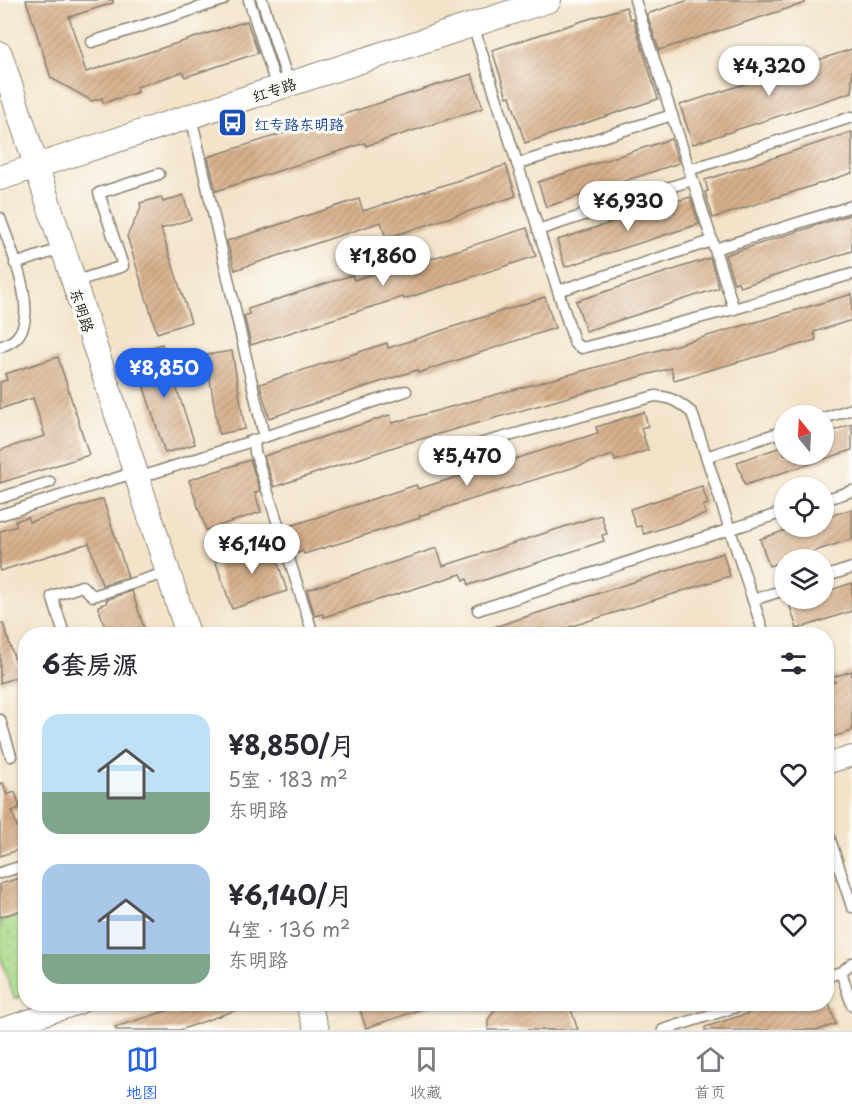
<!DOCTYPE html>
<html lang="zh">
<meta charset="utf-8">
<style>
:root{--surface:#fff;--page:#f2f2f3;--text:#2b2b33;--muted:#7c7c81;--line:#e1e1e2;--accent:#2563eb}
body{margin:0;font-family:"Playpen Sans","LXGW WenKai TC",sans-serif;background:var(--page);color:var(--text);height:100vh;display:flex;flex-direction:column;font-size:22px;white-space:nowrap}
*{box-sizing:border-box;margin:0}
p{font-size:20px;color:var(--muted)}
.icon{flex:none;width:33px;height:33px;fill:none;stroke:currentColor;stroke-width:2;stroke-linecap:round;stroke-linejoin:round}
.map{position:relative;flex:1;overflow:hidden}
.sheet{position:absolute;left:18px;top:627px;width:816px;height:384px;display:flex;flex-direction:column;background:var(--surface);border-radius:24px;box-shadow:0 2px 4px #0004}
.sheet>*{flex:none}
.needle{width:39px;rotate:342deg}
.tools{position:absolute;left:774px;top:405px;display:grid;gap:12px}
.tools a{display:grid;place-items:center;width:60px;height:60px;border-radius:50%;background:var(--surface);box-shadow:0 2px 4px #0004;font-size:30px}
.price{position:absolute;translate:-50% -51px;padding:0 14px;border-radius:21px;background:#fff;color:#222;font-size:20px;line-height:39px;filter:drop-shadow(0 2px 3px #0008)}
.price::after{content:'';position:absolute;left:50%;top:36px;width:18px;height:14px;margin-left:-9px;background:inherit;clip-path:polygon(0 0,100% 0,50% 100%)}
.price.current{background:var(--accent);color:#fff}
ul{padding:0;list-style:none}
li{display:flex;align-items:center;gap:18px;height:150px;padding:0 24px}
li span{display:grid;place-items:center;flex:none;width:168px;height:120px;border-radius:18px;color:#555}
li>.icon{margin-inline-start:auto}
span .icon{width:72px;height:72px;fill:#fffc;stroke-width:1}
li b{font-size:26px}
h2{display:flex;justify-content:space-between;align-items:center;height:72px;padding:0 24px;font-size:26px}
.dock{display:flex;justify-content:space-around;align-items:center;height:84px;border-top:2px solid var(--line);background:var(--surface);font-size:16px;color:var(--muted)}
.dock a{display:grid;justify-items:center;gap:3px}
.dock .current{color:var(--accent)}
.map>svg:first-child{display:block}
.grass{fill:url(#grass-dots);stroke:#627a52;stroke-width:1.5}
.building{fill:url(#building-hatch)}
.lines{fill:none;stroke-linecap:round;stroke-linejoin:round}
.service-casing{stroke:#888072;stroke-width:13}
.minor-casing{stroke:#888072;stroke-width:22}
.tertiary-casing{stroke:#888072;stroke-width:26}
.service{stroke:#fff;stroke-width:10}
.minor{stroke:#fff;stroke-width:20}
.tertiary{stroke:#fff;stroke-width:24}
.labels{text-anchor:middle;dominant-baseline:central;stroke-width:6;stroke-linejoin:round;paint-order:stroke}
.street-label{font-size:15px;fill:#1c1c1c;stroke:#fdfcf7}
.transit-label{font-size:15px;fill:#164399;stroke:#fdfcf7;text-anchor:start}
</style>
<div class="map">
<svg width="852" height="1030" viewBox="0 0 852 1030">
<defs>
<pattern id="grass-dots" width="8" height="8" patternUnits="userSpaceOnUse" patternTransform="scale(1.5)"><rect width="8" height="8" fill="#a7d987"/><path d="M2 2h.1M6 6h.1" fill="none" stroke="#8fba74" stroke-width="1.8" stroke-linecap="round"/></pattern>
<pattern id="building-hatch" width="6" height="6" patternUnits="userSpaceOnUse" patternTransform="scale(1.5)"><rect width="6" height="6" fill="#d7b08c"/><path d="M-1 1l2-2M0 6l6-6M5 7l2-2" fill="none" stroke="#b89778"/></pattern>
</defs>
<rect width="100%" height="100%" fill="#fdfcf7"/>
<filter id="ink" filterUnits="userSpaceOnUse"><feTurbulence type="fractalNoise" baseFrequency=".0167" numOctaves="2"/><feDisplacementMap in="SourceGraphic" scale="12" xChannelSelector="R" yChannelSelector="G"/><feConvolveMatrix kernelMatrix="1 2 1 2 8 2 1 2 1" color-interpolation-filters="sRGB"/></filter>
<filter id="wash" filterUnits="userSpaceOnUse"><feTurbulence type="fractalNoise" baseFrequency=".008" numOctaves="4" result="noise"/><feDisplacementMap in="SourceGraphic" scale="24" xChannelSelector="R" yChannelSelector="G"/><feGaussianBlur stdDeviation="1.35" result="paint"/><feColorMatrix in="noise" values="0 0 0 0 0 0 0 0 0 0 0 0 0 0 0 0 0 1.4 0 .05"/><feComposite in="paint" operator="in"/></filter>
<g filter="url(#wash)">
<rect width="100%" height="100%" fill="#f3e3c9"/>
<polygon class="grass" points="25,913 25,995 14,999 0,955 0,921"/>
<g id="blocks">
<g class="building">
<polygon points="26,0 113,0 113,3 69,17 86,72 247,21 258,53 185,77 183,72 136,87 138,92 103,103 102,98 92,101 51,78"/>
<polygon points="689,0 805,0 805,3 659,50 647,14"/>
<polygon points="626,7 630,19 633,18 658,99 525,143 510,96 507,97 492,50"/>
<polygon points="852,49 852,92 693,144 680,105"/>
<polygon points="472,74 483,108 366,146 365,143 216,191 208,157"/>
<polygon points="852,132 852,173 713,218 705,192 708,191 705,180"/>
<polygon points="671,139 679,163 546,207 538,182"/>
<polygon points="506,165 516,196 386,238 381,222 235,270 227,241 359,199 363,211"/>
<polygon points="183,195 191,219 161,229 191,322 157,333 127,236 141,208 140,203 161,197 163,202"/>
<polygon points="690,197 699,224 565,267 557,240"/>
<polygon points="852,214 852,251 740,287 738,282 734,283 725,255"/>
<polygon points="527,228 536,256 404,299 403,297 251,345 244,316 249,314 248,309 352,275 354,280 376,273 377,276"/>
<polygon points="710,258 719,288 586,331 576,301"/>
<polygon points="852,294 852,320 814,332 816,340 674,380 671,368 400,445 274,487 264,456 390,415 392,423 659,350"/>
<polygon points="545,297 555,328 418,373 417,370 269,418 260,384 387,343 388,348"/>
<polygon points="162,344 195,444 165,453 133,353"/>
<polygon points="232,351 245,429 219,434 206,355"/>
<polygon points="58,357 89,455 0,483 0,450 45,436 33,398 0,409 0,382 7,380 5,374"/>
<polygon points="644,412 648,426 641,428 648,450 615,461 613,455 419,516 420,518 340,543 304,554 303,551 295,554 287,527 416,485 418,489 598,433 596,427"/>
<polygon points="852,424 852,450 745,485 737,462 784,446 784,454 824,454 824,434"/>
<polygon points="250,460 260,491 255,493 261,512 206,530 189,480"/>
<polygon points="702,486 708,504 703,506 706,514 644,534 641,526 636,527 630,509"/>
<polygon points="103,499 128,577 102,585 89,543 0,571 0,531 17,526 15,521 28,517 29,522"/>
<polygon points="852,509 852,539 769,566 760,539 798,526 824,526 824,518"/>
<polygon points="601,515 607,534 602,535 604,541 469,585 467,579 464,580 461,574 324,617 323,614 315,616 307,590 437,548 443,566"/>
<polygon points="275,540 281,558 277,560 287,591 232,609 215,560"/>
<polygon points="723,553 730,576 547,634 480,634 479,632"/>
<polygon points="852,583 852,611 797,629 789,603 803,598 824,598 824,592"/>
<polygon points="132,591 146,634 107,634 98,606 107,603 106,600"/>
<polygon points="3,623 20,676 0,683 0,624"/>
<polygon points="852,671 852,731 826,739 826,685 835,682 833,677"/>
<polygon points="0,783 3,783 7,795 15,792 20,808 12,811 24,848 0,856"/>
<polygon points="26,876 26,909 0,917 0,884"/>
<polygon points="189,1004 246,1004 247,1006 180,1030 116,1030 115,1027"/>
<polygon points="358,1004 431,1004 431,1006 366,1028"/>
<polygon points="499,1004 569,1004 578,1030 488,1030 488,1020"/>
<polygon points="778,1004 829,1004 836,1024 818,1030 705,1030 705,1027"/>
</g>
</g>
</g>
<g filter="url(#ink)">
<use href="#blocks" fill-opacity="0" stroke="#888072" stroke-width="1.5"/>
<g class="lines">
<defs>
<g id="service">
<polyline points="249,0 277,88"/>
<polyline points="262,0 289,84"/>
<polyline points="635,0 734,309"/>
<polyline points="473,25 575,344 582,348 734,309 852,274"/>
<polyline points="92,42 223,0"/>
<polyline points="191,116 264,436"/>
<polyline points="517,164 672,115"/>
<polyline points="689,170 852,117"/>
<path d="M0 218C9 245 41 314 16 338 12 342 5 345 0 347"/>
<polyline points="538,230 692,180"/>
<polyline points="715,249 852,206"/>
<polyline points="15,264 63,248"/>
<polyline points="74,282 123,266 99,193 159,174"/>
<polyline points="558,291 712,241"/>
<polyline points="824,418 852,409"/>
<polyline points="254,440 255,452 313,634"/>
<path d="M435 456 655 396C672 397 680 403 692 413L764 634"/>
<polyline points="706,457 784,431"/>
<polyline points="138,478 406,391"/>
<polyline points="0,498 50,482"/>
<polyline points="824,500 852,491"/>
<polyline points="0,515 136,472"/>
<polyline points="824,577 852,568"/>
<polyline points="753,600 784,590"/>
<polyline points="478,610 784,512"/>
<polyline points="64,634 52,596 82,586 93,596 168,572"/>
<polyline points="0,720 11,756"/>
<polyline points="826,827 852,907"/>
<polyline points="0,873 26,865"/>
<polyline points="841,972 852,1005"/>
<polyline points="826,977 841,972 852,963"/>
<polyline points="663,1030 745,1004"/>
</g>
<g id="minor">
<polyline points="826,764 852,756"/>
<polyline points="0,1029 79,1004"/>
</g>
<g id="tertiary">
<polyline points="0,54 188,634"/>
<polyline points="0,178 549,0"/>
<polyline points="308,1004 317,1030"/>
</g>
</defs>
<use href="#service" class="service-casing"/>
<use href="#minor" class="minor-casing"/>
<use href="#tertiary" class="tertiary-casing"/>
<use href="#service" class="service"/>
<use href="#minor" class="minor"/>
<use href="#tertiary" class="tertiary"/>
</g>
</g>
<defs>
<symbol id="bus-square" viewBox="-11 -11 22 22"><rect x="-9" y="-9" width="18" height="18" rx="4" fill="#1a4fb4" stroke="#fdfcf7"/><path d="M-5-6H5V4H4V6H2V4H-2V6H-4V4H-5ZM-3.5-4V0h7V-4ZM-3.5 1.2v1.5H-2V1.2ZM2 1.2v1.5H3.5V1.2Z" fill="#fff"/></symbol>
</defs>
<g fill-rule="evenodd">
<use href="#bus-square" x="216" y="106" width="33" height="33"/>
</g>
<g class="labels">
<g class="street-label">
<text transform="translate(274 89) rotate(-18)">红专路</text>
<text transform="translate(83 310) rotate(72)">东明路</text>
</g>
<g class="transit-label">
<text x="254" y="123">红专路东明路</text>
</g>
</g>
</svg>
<div class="tools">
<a><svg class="needle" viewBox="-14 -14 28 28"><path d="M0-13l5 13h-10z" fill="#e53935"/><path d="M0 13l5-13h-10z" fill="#7c7c81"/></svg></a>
<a><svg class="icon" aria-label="locate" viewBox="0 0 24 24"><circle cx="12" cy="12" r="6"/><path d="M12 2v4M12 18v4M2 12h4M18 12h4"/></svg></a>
<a><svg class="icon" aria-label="layers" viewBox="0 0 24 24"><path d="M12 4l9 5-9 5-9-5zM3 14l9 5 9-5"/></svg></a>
</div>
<b class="price" style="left:769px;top:97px">¥4,320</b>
<b class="price" style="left:628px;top:232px">¥6,930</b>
<b class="price" style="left:383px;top:287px">¥1,860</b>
<b class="price current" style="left:164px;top:399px">¥8,850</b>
<b class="price" style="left:467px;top:487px">¥5,470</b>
<b class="price" style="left:252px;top:575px">¥6,140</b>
<section class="sheet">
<h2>6套房源<svg class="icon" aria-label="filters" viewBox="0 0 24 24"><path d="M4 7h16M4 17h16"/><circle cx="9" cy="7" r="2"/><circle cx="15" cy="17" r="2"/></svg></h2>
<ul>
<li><span style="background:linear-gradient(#bfe0f5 65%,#7fa58c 0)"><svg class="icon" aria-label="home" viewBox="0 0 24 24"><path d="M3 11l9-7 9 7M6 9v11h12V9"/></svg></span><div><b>¥8,850/月</b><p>5室 · 183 m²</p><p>东明路</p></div><svg class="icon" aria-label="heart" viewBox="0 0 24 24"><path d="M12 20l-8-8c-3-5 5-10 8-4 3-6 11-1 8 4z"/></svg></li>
<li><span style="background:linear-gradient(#a9c7e8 75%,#7fa58c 0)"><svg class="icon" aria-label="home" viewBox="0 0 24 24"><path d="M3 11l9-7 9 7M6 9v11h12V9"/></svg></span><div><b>¥6,140/月</b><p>4室 · 136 m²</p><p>东明路</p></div><svg class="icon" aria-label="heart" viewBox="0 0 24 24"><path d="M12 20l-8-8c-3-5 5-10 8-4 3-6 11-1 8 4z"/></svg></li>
</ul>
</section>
</div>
<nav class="dock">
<a class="current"><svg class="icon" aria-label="map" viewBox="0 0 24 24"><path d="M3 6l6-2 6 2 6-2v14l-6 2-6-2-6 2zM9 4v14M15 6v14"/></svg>地图</a>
<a><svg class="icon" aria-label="saved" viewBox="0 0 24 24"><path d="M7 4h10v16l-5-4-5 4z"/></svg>收藏</a>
<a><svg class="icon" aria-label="home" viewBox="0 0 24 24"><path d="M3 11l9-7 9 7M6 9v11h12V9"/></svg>首页</a>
</nav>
